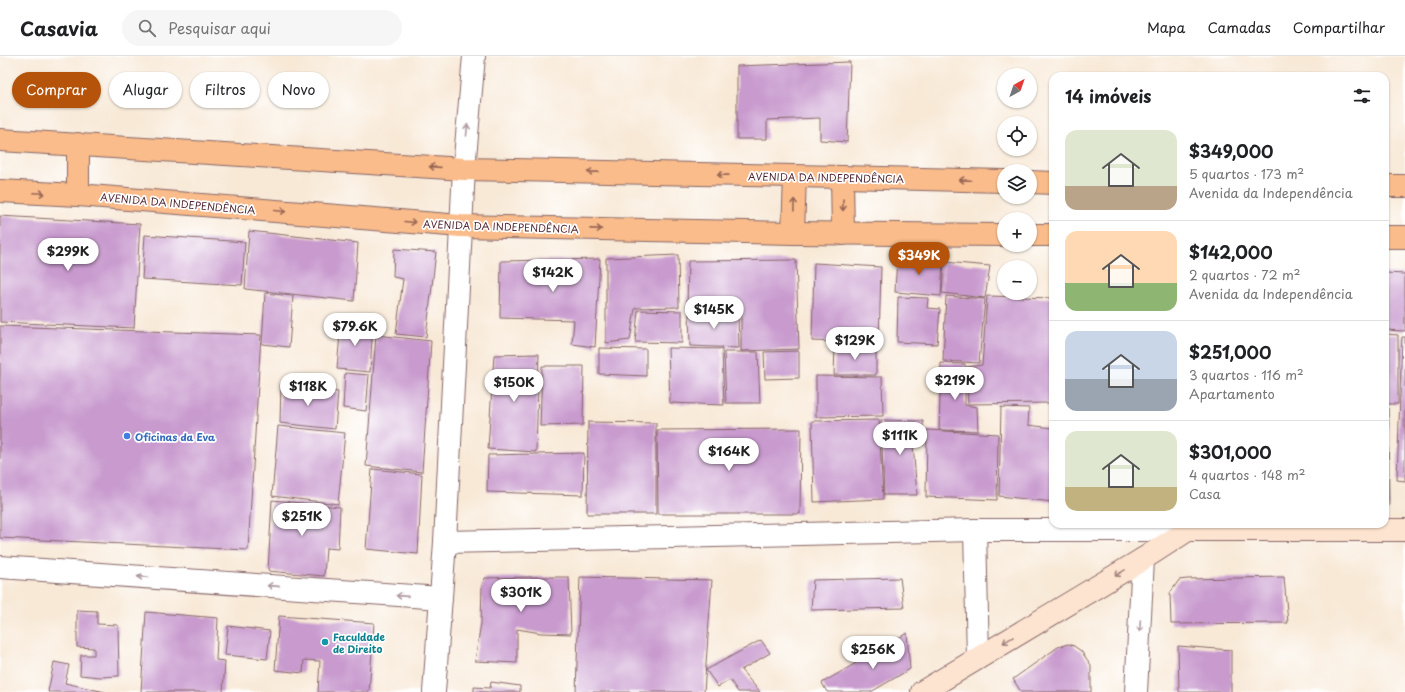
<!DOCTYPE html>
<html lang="pt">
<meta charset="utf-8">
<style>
:root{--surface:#fff;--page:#f6f6f6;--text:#202124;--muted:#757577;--line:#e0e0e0;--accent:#b45309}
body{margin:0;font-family:"Playpen Sans",sans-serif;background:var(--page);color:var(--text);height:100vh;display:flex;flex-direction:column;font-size:15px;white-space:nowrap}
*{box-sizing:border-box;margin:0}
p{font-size:13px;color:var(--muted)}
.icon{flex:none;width:22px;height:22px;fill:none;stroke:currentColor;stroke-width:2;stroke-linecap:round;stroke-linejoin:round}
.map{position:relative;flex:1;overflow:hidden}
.sheet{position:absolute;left:1049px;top:16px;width:340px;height:456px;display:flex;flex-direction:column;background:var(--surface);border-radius:12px;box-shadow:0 1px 3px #0004}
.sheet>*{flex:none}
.banner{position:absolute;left:12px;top:16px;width:380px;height:36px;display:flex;gap:8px}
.needle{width:26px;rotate:40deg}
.fabs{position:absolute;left:997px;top:12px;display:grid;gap:8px}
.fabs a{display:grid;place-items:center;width:40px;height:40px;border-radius:50%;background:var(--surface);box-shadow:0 1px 3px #0004;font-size:20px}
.price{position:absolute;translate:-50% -34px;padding:0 9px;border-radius:14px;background:#fff;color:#222;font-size:13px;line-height:26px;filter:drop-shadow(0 1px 2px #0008)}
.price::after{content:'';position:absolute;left:50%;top:24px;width:12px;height:9px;margin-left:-6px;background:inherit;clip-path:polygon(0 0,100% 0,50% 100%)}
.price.selected{background:var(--accent);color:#fff}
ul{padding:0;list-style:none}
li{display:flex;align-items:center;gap:12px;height:100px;padding:0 16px}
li+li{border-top:1px solid var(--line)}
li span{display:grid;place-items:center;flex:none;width:112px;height:80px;border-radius:12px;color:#555}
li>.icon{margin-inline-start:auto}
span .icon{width:48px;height:48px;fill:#fffc;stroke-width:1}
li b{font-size:17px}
h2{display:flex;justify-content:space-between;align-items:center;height:48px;padding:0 16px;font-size:17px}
.chip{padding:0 14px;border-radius:18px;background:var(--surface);box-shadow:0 1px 3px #0004;font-size:14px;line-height:36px}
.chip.selected{background:var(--accent);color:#fff}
header{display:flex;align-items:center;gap:24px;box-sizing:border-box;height:56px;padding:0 20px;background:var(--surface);border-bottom:1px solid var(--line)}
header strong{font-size:19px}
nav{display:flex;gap:22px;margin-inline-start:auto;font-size:14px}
.search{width:280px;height:36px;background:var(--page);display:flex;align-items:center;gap:10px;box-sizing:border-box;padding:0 14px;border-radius:22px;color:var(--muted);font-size:15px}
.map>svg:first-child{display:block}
.building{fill:#c89ace}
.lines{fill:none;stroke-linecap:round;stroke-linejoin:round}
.street-casing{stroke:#876667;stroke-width:24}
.secondary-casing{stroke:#876667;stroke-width:24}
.primary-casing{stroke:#876667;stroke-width:24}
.street{stroke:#fff;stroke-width:22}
.secondary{stroke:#fde4d0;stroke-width:22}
.primary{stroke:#f9bc8a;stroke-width:22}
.oneway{stroke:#ae9aa0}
.oneway2{stroke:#996656}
.oneway3{stroke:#a4827e}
.shop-dot{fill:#3f7fe0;stroke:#fff;stroke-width:1.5}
.culture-dot{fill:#0f9aa8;stroke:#fff;stroke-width:1.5}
.labels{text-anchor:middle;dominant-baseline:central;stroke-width:3.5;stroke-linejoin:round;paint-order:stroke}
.street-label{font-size:10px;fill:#4a1f2b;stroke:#fff}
.shop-label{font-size:10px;font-weight:bold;fill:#366cbe;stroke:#fff;text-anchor:start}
.culture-label{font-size:10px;font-weight:bold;fill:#0d838f;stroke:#fff;text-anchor:start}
</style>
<header>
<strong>Casavia</strong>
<div class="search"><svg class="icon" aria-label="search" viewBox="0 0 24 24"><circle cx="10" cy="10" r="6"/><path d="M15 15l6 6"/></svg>Pesquisar aqui</div>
<nav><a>Mapa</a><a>Camadas</a><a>Compartilhar</a></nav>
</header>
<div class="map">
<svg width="1405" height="636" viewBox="0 0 1405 636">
<rect width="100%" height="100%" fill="#fff"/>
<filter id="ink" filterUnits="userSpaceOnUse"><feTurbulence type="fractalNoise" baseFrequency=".025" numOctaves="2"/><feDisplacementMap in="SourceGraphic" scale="8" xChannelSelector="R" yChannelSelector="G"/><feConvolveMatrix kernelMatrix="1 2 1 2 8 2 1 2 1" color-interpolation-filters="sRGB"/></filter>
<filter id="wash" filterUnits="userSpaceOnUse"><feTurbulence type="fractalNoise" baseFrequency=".012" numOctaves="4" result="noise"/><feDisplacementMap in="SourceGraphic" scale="16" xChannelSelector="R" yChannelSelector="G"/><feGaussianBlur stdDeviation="0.9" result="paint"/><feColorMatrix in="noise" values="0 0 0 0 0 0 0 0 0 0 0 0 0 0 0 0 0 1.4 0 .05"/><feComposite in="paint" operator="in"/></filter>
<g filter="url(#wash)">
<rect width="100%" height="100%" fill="#f8e9d7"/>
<g id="blocks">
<g class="building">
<polygon points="850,6 847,86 820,84 820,62 767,64 767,83 737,83 737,10"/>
<polygon points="0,160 140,168 134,272 0,266"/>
<polygon points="249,175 358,187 354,245 245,233"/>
<polygon points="145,179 245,186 242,229 142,223"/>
<polygon points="394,193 436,196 426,281 396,278 403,223 393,221"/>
<polygon points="678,199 679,251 635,252 630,284 606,287 606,202"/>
<polygon points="897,201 943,205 941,240 895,236"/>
<polygon points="600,203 595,291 572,288 574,264 500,262 501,205"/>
<polygon points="796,204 799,293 741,295 741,253 687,251 688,205"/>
<polygon points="944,206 990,210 985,242 942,237"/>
<polygon points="814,207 881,211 879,288 812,285"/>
<polygon points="1385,217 1405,218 1405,275 1385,274"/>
<polygon points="265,237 293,240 289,291 262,288"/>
<polygon points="946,240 985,243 979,307 943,305"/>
<polygon points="987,240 1053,242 1053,347 968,348 966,311 982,309"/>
<polygon points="898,241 928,242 927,252 940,253 937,288 897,286"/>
<polygon points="638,254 682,255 682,287 635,286"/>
<polygon points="689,257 738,258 739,292 690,290"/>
<polygon points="341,266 373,268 370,316 337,313"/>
<polygon points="0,270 261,279 248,494 0,482"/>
<polygon points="1385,278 1398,279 1398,348 1385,348"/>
<polygon points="376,279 431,285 422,416 366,410"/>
<polygon points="1402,281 1405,281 1405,425 1397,424"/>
<polygon points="835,290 876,292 876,319 834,319"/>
<polygon points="599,292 646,293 646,320 599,318"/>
<polygon points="668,292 722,293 724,349 670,347"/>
<polygon points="799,295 799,322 765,323 764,296"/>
<polygon points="724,296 758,296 760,347 726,347"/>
<polygon points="539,298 536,396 488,393 494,299"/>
<polygon points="941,307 965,308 965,349 977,351 978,375 939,374"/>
<polygon points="542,310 584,310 583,369 540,370"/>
<polygon points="345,317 369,319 366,355 343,352"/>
<polygon points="816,320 882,321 883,360 816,361"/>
<polygon points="281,328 338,336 335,373 280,367"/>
<polygon points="1001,351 1029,352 1028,369 1053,372 1053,446 999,440"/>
<polygon points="1385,352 1388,352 1389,450 1385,449"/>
<polygon points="879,364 883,443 814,446 812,365"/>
<polygon points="881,364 923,365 924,389 913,388 917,439 884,439"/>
<polygon points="588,366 656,367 656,458 587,458"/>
<polygon points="278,370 345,377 338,448 272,440"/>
<polygon points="801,373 800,458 658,458 657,374"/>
<polygon points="927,374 998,378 997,444 926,441"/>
<polygon points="584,397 583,439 487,436 488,399"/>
<polygon points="372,413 422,418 418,498 366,493"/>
<polygon points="272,444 340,451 338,493 326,492 324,520 268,515"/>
<polygon points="534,521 569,521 571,578 541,577 517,573 517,607 475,605 481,567 482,529 485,522"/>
<polygon points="580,521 712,524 704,636 576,636"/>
<polygon points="1284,521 1288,567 1171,568 1170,537 1179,524 1187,523"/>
<polygon points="900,522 904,552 811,554 813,524"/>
<polygon points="77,554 97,555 97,568 118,569 119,620 100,621 80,619 81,599 94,599 94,592 77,591"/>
<polygon points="146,556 218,562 216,604 225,605 223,636 141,636"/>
<polygon points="279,560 374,567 369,636 318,636 320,605 304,604 303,617 275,614"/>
<polygon points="228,570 270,575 267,603 225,599"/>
<polygon points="907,577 910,613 871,636 827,636 822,627"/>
<polygon points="761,584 770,597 741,614 760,636 738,636 730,624 718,631 706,614"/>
<polygon points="1068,588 1074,590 1081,595 1091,609 1091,636 1021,636 1013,623 1058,591"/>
<polygon points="1178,590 1231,594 1231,636 1179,636"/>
<polygon points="54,606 69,609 65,627 105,636 48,636"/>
<polygon points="491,626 520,630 520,636 474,636 474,631 490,632"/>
</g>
</g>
</g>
<g filter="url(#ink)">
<use href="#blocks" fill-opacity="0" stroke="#876667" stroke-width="1"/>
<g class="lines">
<defs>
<g id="street">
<polyline points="975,474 978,602"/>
<polyline points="445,486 975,474 1188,474"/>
<polyline points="0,511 441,542"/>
<polyline points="434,636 445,486 464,113 474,0"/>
<polyline points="1136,636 1143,503"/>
</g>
<polyline id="secondary" points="922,636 1143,503 1188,474 1405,474"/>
<g id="primary">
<polyline points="0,84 464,113 842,121 1004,125"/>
<polyline points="78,88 78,139"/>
<polyline points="842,121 843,178"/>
<polyline points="1030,126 1053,127"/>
<polyline points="1385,130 1405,130"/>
<polyline points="0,135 78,139 461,170 793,177 1004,179"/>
<polyline points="793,177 795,120"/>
<polyline points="1030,179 1053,179"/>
<polyline points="1385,181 1405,181"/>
</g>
</defs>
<use href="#street" class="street-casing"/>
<use href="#secondary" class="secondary-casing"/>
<use href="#primary" class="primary-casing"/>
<use href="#street" class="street"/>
<use href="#secondary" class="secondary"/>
<use href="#primary" class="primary"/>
</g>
<defs><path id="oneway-shaft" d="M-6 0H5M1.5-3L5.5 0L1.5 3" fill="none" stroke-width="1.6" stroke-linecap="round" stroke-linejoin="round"/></defs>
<g class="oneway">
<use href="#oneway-shaft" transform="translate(467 74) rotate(-85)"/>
<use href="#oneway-shaft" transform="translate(143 521) rotate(-176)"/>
<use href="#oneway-shaft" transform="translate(273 530) rotate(-176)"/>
<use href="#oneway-shaft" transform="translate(402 540) rotate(-176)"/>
<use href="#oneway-shaft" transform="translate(1140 570) rotate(93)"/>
</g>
<g class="oneway2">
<use href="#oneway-shaft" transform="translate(435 111) rotate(-176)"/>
<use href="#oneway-shaft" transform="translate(593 116) rotate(-179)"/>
<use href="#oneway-shaft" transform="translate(723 119) rotate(-179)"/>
<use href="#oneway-shaft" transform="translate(965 124) rotate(-178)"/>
<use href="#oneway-shaft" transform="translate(39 137) rotate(3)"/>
<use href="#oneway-shaft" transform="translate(794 149) rotate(-89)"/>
<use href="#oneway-shaft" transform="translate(843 149) rotate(90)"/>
<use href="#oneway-shaft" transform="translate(280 155) rotate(5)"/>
<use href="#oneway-shaft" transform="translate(410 166) rotate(5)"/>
<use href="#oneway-shaft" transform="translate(596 173) rotate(1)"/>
</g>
<g class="oneway3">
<use href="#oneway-shaft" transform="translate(1120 517) rotate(149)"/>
<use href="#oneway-shaft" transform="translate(1008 584) rotate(149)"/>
</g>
</g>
<circle class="shop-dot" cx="127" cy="380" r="4"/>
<circle class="culture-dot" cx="325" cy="586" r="4"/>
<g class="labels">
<g class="street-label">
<text transform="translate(826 121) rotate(1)">AVENIDA DA INDEPENDÊNCIA</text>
<text transform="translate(178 147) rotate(5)">AVENIDA DA INDEPENDÊNCIA</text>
<text transform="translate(501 170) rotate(2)">AVENIDA DA INDEPENDÊNCIA</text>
</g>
<g class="shop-label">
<text x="135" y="380">Oficinas da Eva</text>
</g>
<g class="culture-label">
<text x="333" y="580">Faculdade<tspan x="333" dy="12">de Direito</tspan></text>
</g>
</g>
</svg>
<div class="fabs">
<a><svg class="needle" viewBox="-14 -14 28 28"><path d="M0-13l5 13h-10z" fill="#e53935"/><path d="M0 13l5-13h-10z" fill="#757577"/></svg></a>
<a><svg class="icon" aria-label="locate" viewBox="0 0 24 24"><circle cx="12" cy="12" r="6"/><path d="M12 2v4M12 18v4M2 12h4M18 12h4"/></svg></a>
<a><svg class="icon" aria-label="layers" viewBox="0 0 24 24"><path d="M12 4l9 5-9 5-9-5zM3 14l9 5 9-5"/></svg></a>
<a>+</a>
<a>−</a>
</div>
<b class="price" style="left:68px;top:216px">$299K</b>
<b class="price selected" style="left:919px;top:220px">$349K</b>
<b class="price" style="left:553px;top:237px">$142K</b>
<b class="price" style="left:714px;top:274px">$145K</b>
<b class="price" style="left:355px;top:291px">$79.6K</b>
<b class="price" style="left:855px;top:305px">$129K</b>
<b class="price" style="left:955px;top:345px">$219K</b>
<b class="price" style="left:514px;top:347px">$150K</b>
<b class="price" style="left:308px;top:351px">$118K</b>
<b class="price" style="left:900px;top:400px">$111K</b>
<b class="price" style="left:729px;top:416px">$164K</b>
<b class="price" style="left:302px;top:481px">$251K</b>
<b class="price" style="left:521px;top:557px">$301K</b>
<b class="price" style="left:873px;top:614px">$256K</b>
<div class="banner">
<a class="chip selected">Comprar</a>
<a class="chip">Alugar</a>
<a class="chip">Filtros</a>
<a class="chip">Novo</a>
</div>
<section class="sheet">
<h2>14 imóveis<svg class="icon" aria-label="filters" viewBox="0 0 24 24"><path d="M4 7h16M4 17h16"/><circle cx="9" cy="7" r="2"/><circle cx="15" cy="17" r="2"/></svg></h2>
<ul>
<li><span style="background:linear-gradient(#dfe7d0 70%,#b9a48a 0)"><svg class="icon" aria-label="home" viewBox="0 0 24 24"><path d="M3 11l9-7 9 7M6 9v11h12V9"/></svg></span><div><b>$349,000</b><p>5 quartos · 173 m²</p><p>Avenida da Independência</p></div></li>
<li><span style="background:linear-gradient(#ffd9b3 65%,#8fb573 0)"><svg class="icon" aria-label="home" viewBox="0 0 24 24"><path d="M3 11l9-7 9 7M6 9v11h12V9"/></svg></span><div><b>$142,000</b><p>2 quartos · 72 m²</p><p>Avenida da Independência</p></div></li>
<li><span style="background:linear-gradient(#c9d6e8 60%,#9aa5b1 0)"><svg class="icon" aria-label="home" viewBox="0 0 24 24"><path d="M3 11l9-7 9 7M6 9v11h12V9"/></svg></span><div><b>$251,000</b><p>3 quartos · 116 m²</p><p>Apartamento</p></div></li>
<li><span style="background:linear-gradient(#dfe7d0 70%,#c2b280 0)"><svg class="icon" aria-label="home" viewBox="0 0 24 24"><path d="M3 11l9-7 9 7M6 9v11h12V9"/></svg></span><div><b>$301,000</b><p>4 quartos · 148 m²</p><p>Casa</p></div></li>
</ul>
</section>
</div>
